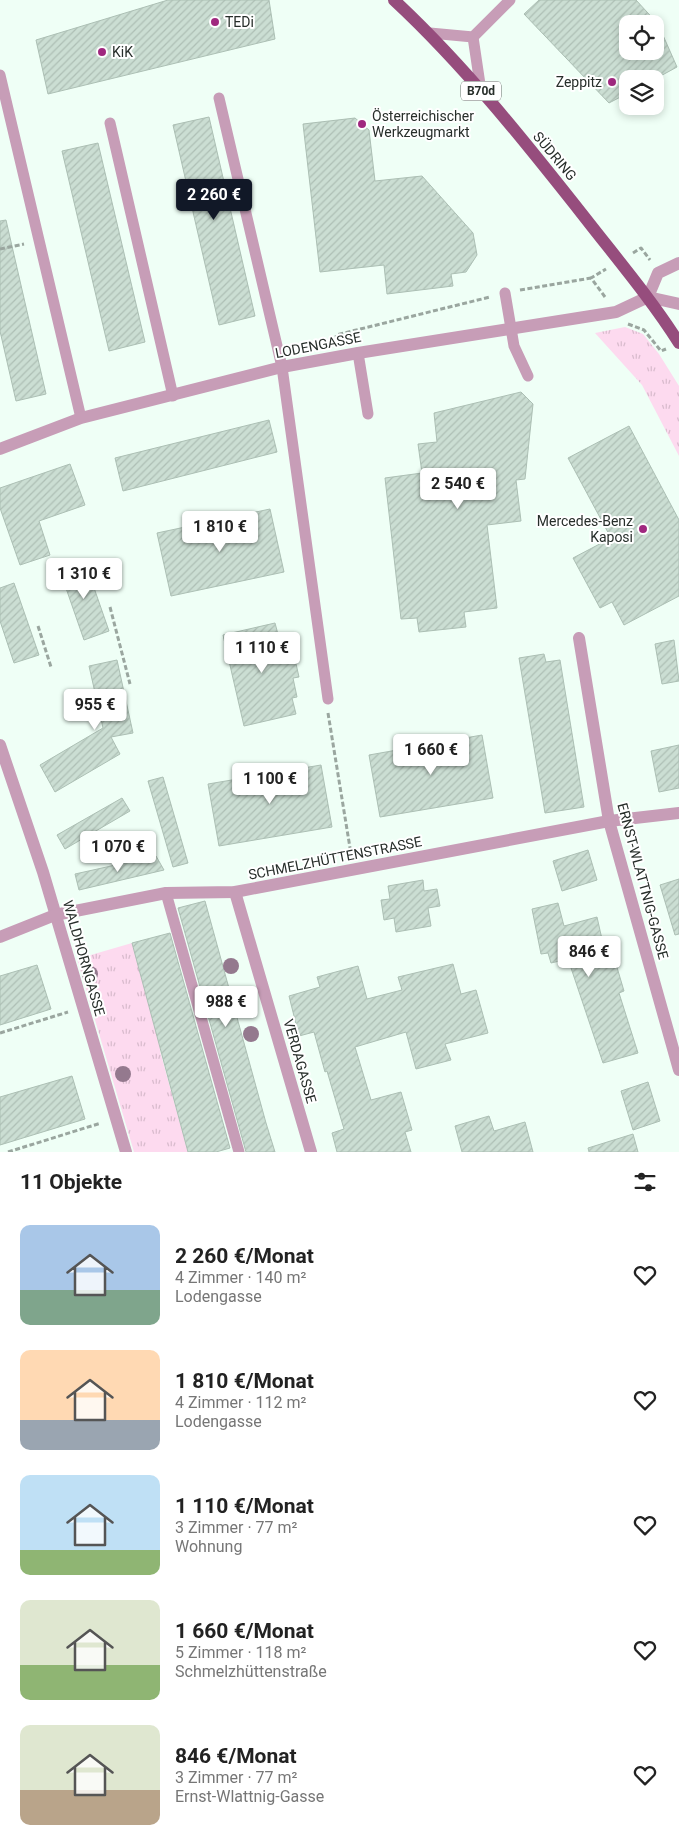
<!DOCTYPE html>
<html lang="de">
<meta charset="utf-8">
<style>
:root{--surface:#fff;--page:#f2f2f2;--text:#222;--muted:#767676;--accent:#111827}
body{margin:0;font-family:Roboto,sans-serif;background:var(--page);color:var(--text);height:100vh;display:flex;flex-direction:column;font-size:19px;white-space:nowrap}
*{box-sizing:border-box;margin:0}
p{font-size:16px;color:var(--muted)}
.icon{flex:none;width:28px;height:28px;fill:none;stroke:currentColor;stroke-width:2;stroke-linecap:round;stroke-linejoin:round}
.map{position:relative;height:1152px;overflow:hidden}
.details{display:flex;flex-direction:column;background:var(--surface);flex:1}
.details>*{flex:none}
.buttons{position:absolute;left:619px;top:15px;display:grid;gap:10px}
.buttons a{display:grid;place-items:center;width:45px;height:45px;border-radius:10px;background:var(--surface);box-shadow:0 2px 8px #0003;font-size:25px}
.price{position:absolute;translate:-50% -42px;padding:0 11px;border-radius:5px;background:#fff;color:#222;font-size:16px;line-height:32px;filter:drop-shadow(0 1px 2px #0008)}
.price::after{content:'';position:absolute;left:50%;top:30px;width:15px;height:11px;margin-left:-8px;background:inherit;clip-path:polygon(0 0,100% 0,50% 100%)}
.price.active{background:var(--accent);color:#fff}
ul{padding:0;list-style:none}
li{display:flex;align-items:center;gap:15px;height:125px;padding:0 20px}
li span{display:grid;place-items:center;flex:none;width:140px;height:100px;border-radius:10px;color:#555}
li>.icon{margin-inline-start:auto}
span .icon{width:60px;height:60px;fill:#fffc;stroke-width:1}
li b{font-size:21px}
h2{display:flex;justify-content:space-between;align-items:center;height:60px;padding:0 20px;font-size:21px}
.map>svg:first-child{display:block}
.grass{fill:url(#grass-tufts)}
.building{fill:url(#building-hatch);stroke:#acbfb4;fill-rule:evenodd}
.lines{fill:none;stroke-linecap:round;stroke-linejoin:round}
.path{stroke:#9aa69f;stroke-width:3;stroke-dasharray:5 2.5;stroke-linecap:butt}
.service{stroke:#c79db7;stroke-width:11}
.minor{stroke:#c79db7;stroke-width:12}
.primary{stroke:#964d7d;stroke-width:12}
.tree{fill:#94798e}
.poi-dot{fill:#a0287f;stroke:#fff;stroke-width:2}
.labels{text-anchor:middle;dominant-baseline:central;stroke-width:4;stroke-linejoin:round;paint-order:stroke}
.shield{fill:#fff;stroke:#686d6a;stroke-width:1}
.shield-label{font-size:12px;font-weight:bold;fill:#272e2a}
.poi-label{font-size:14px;fill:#272e2a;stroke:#fff;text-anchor:start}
.street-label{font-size:14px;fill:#272e2a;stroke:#fff}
</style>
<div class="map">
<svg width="679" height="1152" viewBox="0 0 679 1152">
<defs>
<pattern id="grass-tufts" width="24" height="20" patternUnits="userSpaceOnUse" patternTransform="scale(1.25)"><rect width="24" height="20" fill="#fddaef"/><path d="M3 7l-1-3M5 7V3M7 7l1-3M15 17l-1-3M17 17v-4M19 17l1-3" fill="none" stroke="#d9bbcd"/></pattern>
<pattern id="building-hatch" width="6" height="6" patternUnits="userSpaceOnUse" patternTransform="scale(1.25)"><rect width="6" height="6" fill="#cbded3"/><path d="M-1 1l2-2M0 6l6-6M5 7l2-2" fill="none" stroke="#aebfb5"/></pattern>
</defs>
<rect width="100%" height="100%" fill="#effff6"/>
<g class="grass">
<polygon points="625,327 643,334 659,354 679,386 679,456 642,385 595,333"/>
<polygon points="132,943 162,1050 160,1051 188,1152 134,1152 77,959"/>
</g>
<g class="building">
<polygon points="168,0 269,0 275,39 48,94 36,40"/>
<path d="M539 0H636L658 24 677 67 655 79H628V93L609 103 524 14ZM628 24H655V51H628Z"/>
<polygon points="209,117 255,316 219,325 173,125"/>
<polygon points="355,118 369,130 375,181 422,176 473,233 477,255 466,272 451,274 453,286 387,294 384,265 320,272 303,124"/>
<polygon points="98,143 145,342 109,351 62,151"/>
<polygon points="6,220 46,394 16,401 0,331 0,221"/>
<polygon points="521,392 533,404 525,479 516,480 521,521 487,525 497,608 464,612 466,627 419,632 417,618 401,619 385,478 422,473 418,444 437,442 434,413"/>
<polygon points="269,420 277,452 123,491 115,458"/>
<polygon points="629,426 679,520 679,596 624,625 612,602 600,608 573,558 611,538 568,458"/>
<polygon points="70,464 85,505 39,521 50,555 20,565 0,508 0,488"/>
<polygon points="270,509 284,572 171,596 157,533"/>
<polygon points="84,559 109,631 84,640 59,568"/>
<polygon points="14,583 39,655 14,663 0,621 0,588"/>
<polygon points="275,623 279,638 283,637 288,657 294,655 299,677 293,678 297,697 292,698 296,714 244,726 223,635"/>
<polygon points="674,640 679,681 662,684 655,644"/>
<polygon points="544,654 546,662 560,660 584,807 545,813 519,658"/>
<polygon points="117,660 133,733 111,737 120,754 55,792 40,765 103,728 89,666"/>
<polygon points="482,735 493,798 380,817 369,755"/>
<polygon points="679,745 679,788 659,792 651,751"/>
<polygon points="321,765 332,827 219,846 208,784"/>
<polygon points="163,777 188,863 173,867 148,781"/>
<polygon points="122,798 130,811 65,849 57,835"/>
<polygon points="588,850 597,880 562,891 553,861"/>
<polygon points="156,856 164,870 79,890 75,874"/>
<polygon points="679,879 679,934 675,935 660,885"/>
<polygon points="423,880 424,891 437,889 440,906 428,908 431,926 396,932 394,918 384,920 381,900 390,899 388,886"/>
<polygon points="205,901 266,1123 275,1152 246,1152 178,908"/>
<polygon points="558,903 564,926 597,917 608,966 616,964 624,991 619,993 638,1053 603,1063 568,959 551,963 548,953 541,954 532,909"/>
<polygon points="170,933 230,1148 216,1152 188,1152 132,943"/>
<polygon points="453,964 461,994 476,990 488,1033 445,1044 451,1060 416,1069 406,1032 355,1047 371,1100 401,1092 412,1130 405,1132 411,1152 337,1152 332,1133 344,1129 327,1071 325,1072 314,1032 299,1036 289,996 320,987 317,977 358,966 367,999 402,990 398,977"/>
<polygon points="37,965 51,1009 0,1025 0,976"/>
<polygon points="72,1076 85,1119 0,1145 0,1097"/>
<polygon points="648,1082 660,1121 633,1130 621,1091"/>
<polygon points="489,1116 494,1131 525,1122 533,1152 462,1152 455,1126"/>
<polygon points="633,1134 638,1152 589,1152 588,1148"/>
</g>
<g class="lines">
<g class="path">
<polyline points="0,249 24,244"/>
<polyline points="633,253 641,248 650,260"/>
<polyline points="520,290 591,278"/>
<polyline points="605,297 591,278 606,269"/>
<polyline points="628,324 644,330 661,351 666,349"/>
<polyline points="337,340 336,335 490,297"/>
<polyline points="110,607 130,684"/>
<polyline points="38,626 51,667"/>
<polyline points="328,713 351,854"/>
<polyline points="0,1033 68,1012"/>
<polyline points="8,1152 101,1123"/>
</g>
<g class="service">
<polyline points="430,33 473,37 510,0"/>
<polyline points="473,37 481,91"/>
<polyline points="0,75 81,418"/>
<polyline points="219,98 282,367 328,699"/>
<polyline points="110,123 173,396"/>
<polyline points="505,293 514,346 528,376"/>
<polyline points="358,353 368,414"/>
<polyline points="166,893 239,1152"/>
</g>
<g class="minor">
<polyline points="648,297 679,304"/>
<polyline points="0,449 81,418 282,367 358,353 616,312 648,297 658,273 679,263"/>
<polyline points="579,638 609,821 679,1070"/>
<polyline points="0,745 43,872 126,1152"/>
<polyline points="235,892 311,1152"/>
<polyline points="0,937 55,915 166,893 235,892 609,821 679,813"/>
</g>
<path class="primary" d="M394 0C465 66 526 143 586 219 618 260 651 299 679 343"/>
</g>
<g class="tree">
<circle cx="231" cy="966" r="8"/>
<circle cx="90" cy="974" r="8"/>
<circle cx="251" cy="1034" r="8"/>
<circle cx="123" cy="1074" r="8"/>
</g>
<g class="poi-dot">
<circle cx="215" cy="22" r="5"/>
<circle cx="102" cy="52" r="5"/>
<circle cx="612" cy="82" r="5"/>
<circle cx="362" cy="124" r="5"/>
<circle cx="643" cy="529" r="5"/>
</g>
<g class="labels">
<rect class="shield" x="461" y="81.5" width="40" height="19" rx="4"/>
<g class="shield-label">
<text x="481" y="91">B70d</text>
</g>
<g class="poi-label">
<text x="225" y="22">TEDi</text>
<text x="112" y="52">KiK</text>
<text x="602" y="82" text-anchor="end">Zeppitz</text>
<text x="372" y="116">Österreichischer<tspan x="372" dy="16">Werkzeugmarkt</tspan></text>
<text x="633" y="521" text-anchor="end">Mercedes-Benz<tspan x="633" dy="16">Kaposi</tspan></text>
</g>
<g class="street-label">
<text transform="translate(555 156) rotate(50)">SÜDRING</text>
<text transform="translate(318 345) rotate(-11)">LODENGASSE</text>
<text transform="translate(335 858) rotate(-11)">SCHMELZHÜTTENSTRASSE</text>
<text transform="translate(643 881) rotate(75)">ERNST-WLATTNIG-GASSE</text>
<text transform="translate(84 958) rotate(74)">WALDHORNGASSE</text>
<text transform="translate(300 1061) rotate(74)">VERDAGASSE</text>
</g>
</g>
</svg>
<div class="buttons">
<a><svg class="icon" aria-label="locate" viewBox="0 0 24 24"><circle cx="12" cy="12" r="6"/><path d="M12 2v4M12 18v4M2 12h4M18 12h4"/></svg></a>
<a><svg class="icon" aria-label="layers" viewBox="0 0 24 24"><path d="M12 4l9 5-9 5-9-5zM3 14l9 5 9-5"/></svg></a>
</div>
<b class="price active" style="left:214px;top:221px">2 260 €</b>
<b class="price" style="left:458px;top:510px">2 540 €</b>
<b class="price" style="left:220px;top:553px">1 810 €</b>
<b class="price" style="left:84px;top:600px">1 310 €</b>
<b class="price" style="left:262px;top:674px">1 110 €</b>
<b class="price" style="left:95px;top:731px">955 €</b>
<b class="price" style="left:431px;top:776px">1 660 €</b>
<b class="price" style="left:270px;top:805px">1 100 €</b>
<b class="price" style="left:118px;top:873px">1 070 €</b>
<b class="price" style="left:589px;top:978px">846 €</b>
<b class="price" style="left:226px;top:1028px">988 €</b>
</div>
<section class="details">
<h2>11 Objekte<svg class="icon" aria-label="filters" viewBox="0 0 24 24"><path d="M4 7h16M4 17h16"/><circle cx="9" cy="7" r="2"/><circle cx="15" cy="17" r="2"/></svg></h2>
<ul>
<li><span style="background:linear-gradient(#a9c7e8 65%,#7fa58c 0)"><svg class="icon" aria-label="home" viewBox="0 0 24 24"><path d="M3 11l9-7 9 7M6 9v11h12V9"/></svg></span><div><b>2 260 €/Monat</b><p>4 Zimmer · 140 m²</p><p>Lodengasse</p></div><svg class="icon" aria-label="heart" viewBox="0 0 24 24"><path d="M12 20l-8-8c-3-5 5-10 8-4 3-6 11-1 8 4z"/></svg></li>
<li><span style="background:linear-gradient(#ffd9b3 70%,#9aa5b1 0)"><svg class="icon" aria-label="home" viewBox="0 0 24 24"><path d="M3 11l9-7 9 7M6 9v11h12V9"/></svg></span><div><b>1 810 €/Monat</b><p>4 Zimmer · 112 m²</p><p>Lodengasse</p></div><svg class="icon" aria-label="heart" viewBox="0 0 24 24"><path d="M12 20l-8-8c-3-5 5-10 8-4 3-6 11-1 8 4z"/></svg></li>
<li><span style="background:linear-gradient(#bfe0f5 75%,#8fb573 0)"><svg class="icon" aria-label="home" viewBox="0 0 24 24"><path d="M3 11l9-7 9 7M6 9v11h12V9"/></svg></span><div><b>1 110 €/Monat</b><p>3 Zimmer · 77 m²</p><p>Wohnung</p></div><svg class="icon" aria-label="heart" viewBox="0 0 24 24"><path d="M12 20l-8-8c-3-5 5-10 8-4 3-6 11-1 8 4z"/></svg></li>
<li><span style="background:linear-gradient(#dfe7d0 65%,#8fb573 0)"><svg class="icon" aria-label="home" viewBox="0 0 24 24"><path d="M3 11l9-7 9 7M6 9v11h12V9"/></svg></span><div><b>1 660 €/Monat</b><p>5 Zimmer · 118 m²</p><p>Schmelzhüttenstraße</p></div><svg class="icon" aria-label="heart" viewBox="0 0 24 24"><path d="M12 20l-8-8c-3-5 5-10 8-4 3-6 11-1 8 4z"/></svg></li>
<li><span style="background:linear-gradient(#dfe7d0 65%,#b9a48a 0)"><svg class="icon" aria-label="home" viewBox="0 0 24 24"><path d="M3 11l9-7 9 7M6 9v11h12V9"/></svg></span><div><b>846 €/Monat</b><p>3 Zimmer · 77 m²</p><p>Ernst-Wlattnig-Gasse</p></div><svg class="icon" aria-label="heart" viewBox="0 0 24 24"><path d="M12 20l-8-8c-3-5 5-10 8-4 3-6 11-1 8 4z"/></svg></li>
</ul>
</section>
